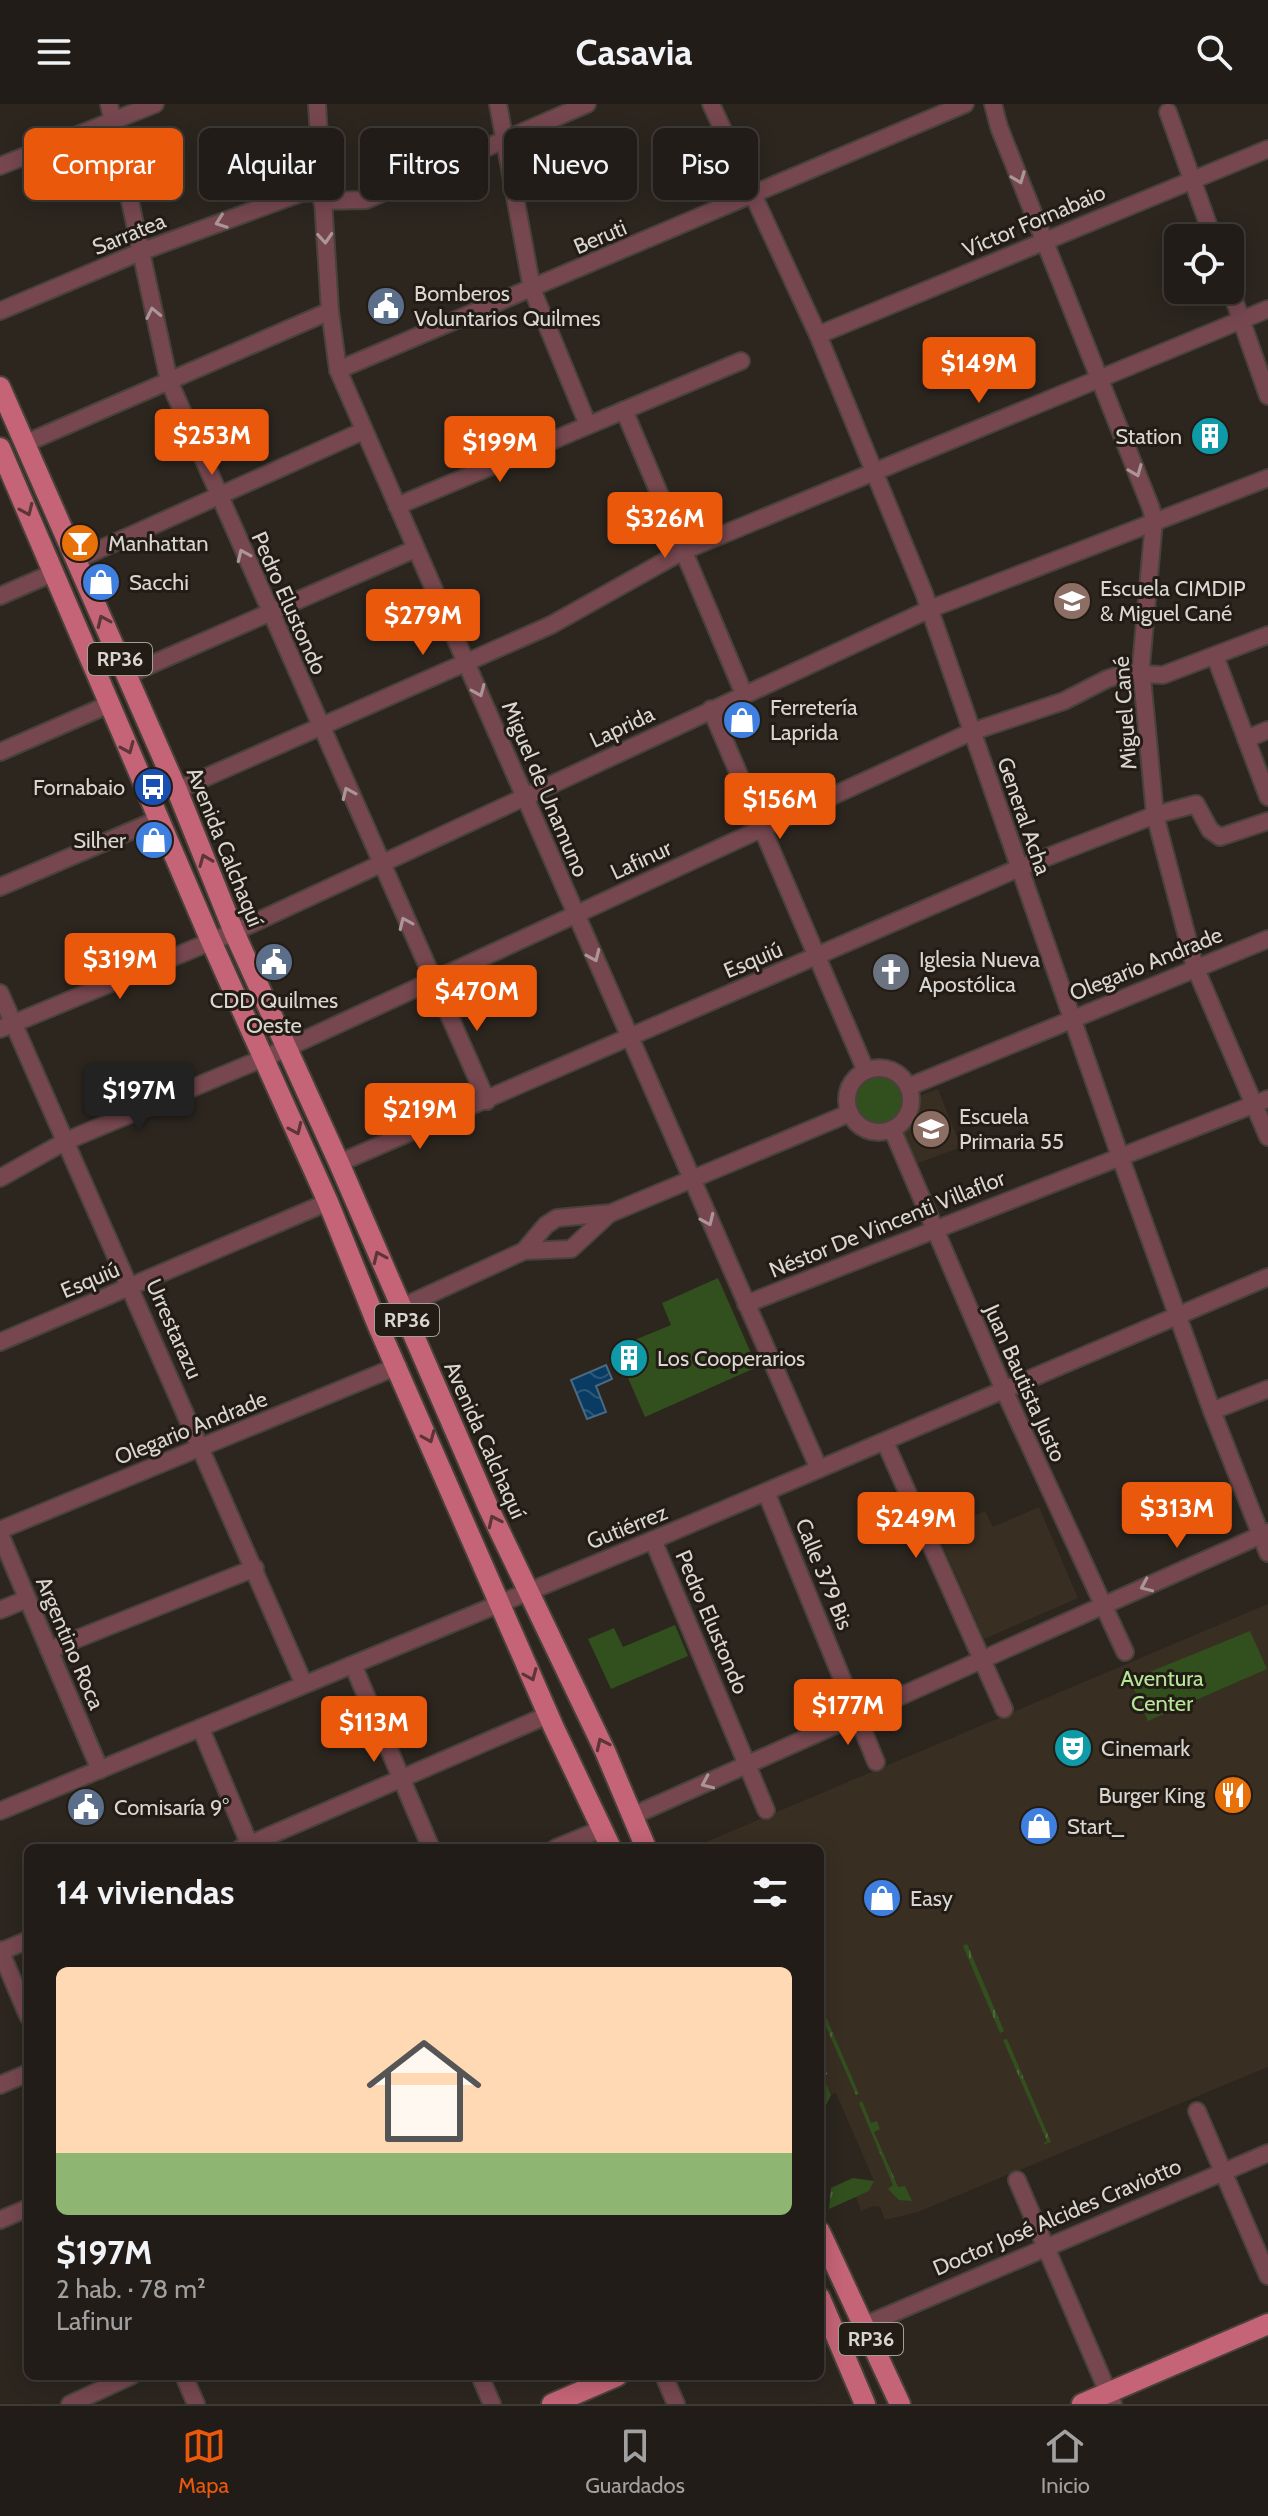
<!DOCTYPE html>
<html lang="es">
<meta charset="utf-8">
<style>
:root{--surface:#211c17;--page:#292520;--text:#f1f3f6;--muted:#a2a1a1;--line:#3e3a36;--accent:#ea580c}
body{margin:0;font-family:Cabin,sans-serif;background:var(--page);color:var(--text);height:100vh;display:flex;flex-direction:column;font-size:30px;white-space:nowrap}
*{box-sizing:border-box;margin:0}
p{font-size:26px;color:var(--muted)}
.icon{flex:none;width:44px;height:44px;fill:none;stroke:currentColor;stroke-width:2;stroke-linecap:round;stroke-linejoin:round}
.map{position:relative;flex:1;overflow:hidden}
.drawer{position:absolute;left:24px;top:1740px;width:800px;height:536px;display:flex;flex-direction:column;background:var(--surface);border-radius:12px;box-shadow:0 4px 20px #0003,0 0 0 2px var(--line)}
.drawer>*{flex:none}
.banner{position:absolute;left:24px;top:24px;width:800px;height:72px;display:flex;gap:16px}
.controls{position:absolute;left:1164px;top:120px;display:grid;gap:16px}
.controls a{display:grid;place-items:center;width:80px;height:80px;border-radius:12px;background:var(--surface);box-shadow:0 4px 20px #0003,0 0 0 2px var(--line);font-size:40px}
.price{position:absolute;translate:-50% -68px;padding:0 18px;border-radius:8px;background:var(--accent);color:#fff;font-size:26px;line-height:52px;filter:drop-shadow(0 2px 4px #0008)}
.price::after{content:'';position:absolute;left:50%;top:48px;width:24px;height:18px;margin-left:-12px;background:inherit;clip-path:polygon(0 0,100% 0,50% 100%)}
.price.selected{background:#222;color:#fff}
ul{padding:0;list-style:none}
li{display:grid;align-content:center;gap:16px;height:424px;padding:0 32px}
li span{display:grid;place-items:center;height:248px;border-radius:12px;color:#555}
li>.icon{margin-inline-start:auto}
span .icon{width:144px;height:144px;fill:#fffc;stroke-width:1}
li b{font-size:34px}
h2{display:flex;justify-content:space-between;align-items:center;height:96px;padding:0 32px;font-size:34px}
.pill{padding:0 28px;border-radius:12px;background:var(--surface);box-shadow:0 4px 20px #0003,0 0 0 2px var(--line);font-size:28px;line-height:72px}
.pill.selected{background:var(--accent);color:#fff}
header{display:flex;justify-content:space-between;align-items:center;height:104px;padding:0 32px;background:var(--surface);font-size:36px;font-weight:800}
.tab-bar{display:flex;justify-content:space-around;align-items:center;height:112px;border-top:2px solid var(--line);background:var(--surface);font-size:22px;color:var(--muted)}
.tab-bar a{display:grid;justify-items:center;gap:4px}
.tab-bar .selected{color:var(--accent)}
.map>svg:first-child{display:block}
.built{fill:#392e22}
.grass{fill:url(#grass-tufts)}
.park{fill:#324f1e}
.water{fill:url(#water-waves);stroke:#486a84;stroke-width:2}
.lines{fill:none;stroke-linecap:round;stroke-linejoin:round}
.minor-casing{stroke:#48423b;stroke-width:20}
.major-casing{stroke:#48423b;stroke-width:24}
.minor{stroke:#76474f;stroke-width:16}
.major{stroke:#c46476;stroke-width:20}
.oneway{stroke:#ac9596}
.oneway2{stroke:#5b3537}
.labels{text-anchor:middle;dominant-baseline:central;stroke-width:6;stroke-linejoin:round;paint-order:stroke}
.shield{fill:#221c15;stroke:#a29e98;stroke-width:2}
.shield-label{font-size:20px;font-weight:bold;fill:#d9d5d0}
.street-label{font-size:22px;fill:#d9d5d0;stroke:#221c15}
.poi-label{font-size:22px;fill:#d9d5d0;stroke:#221c15;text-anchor:start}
.park-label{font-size:22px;fill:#b5e597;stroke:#221c15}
</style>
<header><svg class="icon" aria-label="menu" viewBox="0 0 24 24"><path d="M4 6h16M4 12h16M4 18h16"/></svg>Casavia<svg class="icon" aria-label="search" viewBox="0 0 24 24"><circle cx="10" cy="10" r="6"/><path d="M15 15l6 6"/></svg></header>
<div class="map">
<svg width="1268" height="2300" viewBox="0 0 1268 2300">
<defs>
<pattern id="grass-tufts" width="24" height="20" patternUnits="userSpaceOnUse" patternTransform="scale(2)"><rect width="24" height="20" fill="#324f1e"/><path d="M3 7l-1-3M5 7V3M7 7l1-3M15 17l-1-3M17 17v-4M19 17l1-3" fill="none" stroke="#4f673e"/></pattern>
<pattern id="water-waves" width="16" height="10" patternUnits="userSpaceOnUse" patternTransform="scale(2)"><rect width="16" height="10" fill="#0a3c63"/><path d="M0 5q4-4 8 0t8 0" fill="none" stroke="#2d5778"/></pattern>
</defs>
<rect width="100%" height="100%" fill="#2c261f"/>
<g class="built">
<polygon points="938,985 961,1043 916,1060 904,1028 911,1022 916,993"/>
<polygon points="1039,1403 1078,1494 984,1535 937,1428 985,1407 993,1423"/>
<polygon points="1268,1500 1268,1963 918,2108 885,2116 880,2103 874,2102 861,2107 856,2093 869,2087 874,2077 836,1989 831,1991 823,1973 828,1971 820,1962 820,1744 692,1744"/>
</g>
<g class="grass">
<polygon points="967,1840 1004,1927 1000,1929 963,1842"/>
<polygon points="823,1906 859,1990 856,1991 820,1909"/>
<polygon points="1007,1935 1051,2038 1042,2041 1047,2037 1003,1936"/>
<polygon points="820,1962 828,1970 823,1973 831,1991 820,2013"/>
<polygon points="862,1997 871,2019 877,2017 880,2025 874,2028 898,2083 905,2082 912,2097 899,2096 888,2085 893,2081 859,1999"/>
<polygon points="853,2074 874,2077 869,2087 829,2105 831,2084"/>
</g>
<g class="park">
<circle cx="880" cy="995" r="27"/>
<polygon points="718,1174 757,1263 645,1313 615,1244 671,1221 662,1199"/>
<polygon points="675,1521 688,1552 611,1585 588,1535 614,1524 623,1543"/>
<polygon points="1250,1527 1267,1565 1148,1617 1130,1576"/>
</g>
<polygon class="water" points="606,1261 612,1275 596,1282 606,1308 587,1315 571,1276"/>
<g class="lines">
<defs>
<g id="minor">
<polyline points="109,0 169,277 487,997"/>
<polyline points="317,0 330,207 338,266 819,1365"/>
<polyline points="498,0 532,185 588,321"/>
<polyline points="711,0 818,231 924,489 1120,1052 1212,1307 1268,1449"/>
<polyline points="993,0 999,23 1151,404 1154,417 1141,562 1155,711 1195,863 1268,1033"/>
<polyline points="1168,8 1213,134"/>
<polyline points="0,62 155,0"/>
<polyline points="322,97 366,96 587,0"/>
<polyline points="1230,184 1268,292"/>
<polyline points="0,207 140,148 301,89 322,88"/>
<polyline points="818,231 1268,45"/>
<polyline points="338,266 965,0"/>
<polyline points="624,306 744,590"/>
<polyline points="26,339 330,207"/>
<polyline points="397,402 741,257"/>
<polyline points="76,456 363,327"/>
<polyline points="0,492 55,468"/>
<polyline points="1215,552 1268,693"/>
<polyline points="127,571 415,445"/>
<polyline points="711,605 866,967"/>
<polyline points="1246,635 1268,626"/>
<polyline points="0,648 110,600"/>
<polyline points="177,686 551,521 683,447 1268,205"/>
<polyline points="0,783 159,715"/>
<polyline points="0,889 304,1580"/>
<polyline points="0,925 234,828 930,505 1268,374"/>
<circle cx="879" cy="996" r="32"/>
<polyline points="908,983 1268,835"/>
<polyline points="892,1025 1004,1286 1125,1548"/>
<polyline points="339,1059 1019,764 1155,711 1196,700 1210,726 1220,733 1268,717"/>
<polyline points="0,1074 66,1037 278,948 971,628 1064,597 1107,575 1125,569 1163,571 1268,531"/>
<polyline points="524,1147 546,1121 557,1114 611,1109 850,1009"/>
<polyline points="746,1200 1268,995"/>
<polyline points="402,1203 524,1147 571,1145 609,1110"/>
<polyline points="0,1238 328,1098"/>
<polyline points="1212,1307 1268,1285"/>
<polyline points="885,1338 1004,1605"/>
<polyline points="766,1388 876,1658"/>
<polyline points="0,1426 398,1262"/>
<polyline points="0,1430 100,1666"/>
<polyline points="653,1436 766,1706"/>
<polyline points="0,1506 27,1495"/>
<polyline points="49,1546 255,1464"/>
<polyline points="353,1561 431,1744"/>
<polyline points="201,1625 251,1744"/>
<polyline points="0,1707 653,1436 1268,1173"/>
<polyline points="632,1712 1268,1428"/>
<polyline points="241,1744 548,1611"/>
<polyline points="556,1744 602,1725"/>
<polyline points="0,1846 28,1912"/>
<polyline points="0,1848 28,1836"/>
<polyline points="0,1981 28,1969"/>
<polyline points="1197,2007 1268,2172"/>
<polyline points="1017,2076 1113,2300"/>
<polyline points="0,2116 28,2104"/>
<polyline points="865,2221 1268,2049"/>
<polyline points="184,2272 196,2300"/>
<polyline points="480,2272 492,2300"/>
<polyline points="664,2272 676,2300"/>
<polyline points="70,2300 131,2272"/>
</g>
<g id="major">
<polyline points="0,283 177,686 234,828 339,1059 489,1405 605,1647 646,1744"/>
<polyline points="0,344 211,837 328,1098 378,1222 554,1624 611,1744"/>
<polyline points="820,2128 900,2300"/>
<polyline points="820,2194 865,2300"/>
<polyline points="552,2300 617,2272"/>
<polyline points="1082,2300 1268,2220"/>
</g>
</defs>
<use href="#minor" class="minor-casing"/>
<use href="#major" class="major-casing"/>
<use href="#minor" class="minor"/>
<use href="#major" class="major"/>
</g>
<defs><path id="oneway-chevron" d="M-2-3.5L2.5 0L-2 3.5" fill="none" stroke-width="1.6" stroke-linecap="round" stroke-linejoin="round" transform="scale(2)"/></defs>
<g class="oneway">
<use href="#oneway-chevron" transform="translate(1019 74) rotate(69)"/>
<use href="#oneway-chevron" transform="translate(221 118) rotate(160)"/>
<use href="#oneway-chevron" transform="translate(325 134) rotate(86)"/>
<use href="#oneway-chevron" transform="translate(153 209) rotate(-102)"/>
<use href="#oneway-chevron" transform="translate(1136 367) rotate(68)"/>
<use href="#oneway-chevron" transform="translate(243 451) rotate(-114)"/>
<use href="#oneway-chevron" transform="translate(479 587) rotate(67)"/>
<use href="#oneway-chevron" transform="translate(348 689) rotate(-114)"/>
<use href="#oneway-chevron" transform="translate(405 819) rotate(-114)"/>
<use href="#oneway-chevron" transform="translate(594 852) rotate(66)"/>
<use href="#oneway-chevron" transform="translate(708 1116) rotate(66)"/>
<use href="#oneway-chevron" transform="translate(1146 1482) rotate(156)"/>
<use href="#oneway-chevron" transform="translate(707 1679) rotate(156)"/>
</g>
<g class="oneway2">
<use href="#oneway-chevron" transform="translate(27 406) rotate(66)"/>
<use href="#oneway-chevron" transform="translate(103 517) rotate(-114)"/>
<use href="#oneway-chevron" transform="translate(128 644) rotate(67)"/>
<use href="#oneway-chevron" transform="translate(205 756) rotate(-112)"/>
<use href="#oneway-chevron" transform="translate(296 1025) rotate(66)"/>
<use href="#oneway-chevron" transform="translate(379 1153) rotate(-114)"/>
<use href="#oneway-chevron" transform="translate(429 1333) rotate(67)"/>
<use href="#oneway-chevron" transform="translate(494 1417) rotate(-115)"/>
<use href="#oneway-chevron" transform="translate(531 1571) rotate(67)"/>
<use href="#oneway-chevron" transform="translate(602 1640) rotate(-115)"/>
</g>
<defs>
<symbol id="civic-disc" viewBox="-11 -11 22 22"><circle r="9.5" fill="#5c6f8a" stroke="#221c15"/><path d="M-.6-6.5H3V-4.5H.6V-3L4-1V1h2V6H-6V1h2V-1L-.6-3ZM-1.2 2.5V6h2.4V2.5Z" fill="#fff"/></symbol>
<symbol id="building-disc" viewBox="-11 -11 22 22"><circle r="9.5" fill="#0f9aa8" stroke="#221c15"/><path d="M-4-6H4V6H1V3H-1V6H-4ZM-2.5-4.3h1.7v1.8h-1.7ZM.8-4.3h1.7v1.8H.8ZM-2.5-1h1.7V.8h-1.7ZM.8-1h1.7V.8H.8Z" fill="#fff"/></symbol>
<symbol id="bar-disc" viewBox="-11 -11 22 22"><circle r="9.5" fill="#e8710a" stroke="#221c15"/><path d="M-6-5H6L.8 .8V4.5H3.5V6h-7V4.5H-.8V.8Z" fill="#fff"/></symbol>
<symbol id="shop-disc" viewBox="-11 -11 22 22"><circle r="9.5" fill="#3f7fe0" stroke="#221c15"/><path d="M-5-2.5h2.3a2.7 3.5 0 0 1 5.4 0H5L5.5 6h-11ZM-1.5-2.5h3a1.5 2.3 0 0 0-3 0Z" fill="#fff"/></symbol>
<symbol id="school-disc" viewBox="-11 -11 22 22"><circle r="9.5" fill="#8d6e63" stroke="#221c15"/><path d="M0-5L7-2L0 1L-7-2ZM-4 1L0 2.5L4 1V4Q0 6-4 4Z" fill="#fff"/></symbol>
<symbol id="bus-disc" viewBox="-11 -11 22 22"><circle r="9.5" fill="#1a4fb4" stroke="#221c15"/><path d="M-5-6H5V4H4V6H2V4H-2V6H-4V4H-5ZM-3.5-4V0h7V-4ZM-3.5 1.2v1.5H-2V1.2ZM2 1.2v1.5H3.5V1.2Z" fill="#fff"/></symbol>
<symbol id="church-disc" viewBox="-11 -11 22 22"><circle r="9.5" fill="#6b7280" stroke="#221c15"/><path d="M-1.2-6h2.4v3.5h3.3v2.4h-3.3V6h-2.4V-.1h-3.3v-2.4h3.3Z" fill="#fff"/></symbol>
<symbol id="theatre-disc" viewBox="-11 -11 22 22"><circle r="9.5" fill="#0f9aa8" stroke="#221c15"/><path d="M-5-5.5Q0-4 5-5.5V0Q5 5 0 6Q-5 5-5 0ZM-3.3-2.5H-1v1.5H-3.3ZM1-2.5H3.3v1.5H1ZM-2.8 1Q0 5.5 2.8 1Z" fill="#fff"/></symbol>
<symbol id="restaurant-disc" viewBox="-11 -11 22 22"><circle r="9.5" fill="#e8710a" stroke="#221c15"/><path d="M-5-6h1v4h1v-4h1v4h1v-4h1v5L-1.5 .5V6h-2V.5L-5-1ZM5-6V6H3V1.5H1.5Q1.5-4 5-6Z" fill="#fff"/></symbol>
</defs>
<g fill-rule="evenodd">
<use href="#civic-disc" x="364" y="180" width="44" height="44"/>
<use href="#building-disc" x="1188" y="310" width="44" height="44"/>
<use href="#bar-disc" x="58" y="417" width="44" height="44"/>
<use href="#shop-disc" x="79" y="456" width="44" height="44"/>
<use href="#school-disc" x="1050" y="475" width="44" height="44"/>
<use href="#shop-disc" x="720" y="594" width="44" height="44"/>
<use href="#bus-disc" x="131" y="661" width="44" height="44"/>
<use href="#shop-disc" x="132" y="714" width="44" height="44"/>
<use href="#civic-disc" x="252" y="836" width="44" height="44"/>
<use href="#church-disc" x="869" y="846" width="44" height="44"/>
<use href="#school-disc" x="909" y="1003" width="44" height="44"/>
<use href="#building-disc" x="607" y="1232" width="44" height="44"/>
<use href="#theatre-disc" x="1051" y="1622" width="44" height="44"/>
<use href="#restaurant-disc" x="1211" y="1669" width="44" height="44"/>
<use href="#civic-disc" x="64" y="1681" width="44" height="44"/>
<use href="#shop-disc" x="1017" y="1700" width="44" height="44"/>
<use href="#shop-disc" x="860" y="1772" width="44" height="44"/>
</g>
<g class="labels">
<g class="shield">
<rect x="88" y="539" width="64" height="32" rx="6"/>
<rect x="375" y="1200" width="64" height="32" rx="6"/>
<rect x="839" y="2219" width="64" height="32" rx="6"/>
</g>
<g class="shield-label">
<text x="120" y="555">RP36</text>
<text x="407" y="1216">RP36</text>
<text x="871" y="2235">RP36</text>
</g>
<g class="street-label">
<text transform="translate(1034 117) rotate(-23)">Víctor Fornabaio</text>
<text transform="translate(129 130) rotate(-22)">Sarratea</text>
<text transform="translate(600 133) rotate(-23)">Beruti</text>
<text transform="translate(289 499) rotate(66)">Pedro Elustondo</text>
<text transform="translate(1125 609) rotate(-94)">Miguel Cané</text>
<text transform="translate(622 623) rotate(-25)">Laprida</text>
<text transform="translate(545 685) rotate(67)">Miguel de Unamuno</text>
<text transform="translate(1024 712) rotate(71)">General Acha</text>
<text transform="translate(225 743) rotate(68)">Avenida Calchaquí</text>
<text transform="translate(641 756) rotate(-25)">Lafinur</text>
<text transform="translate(753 856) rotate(-23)">Esquiú</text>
<text transform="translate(1146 860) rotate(-22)">Olegario Andrade</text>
<text transform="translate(887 1120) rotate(-22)">Néstor De Vincenti Villaflor</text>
<text transform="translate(90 1176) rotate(-23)">Esquiú</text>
<text transform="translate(174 1225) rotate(66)">Urrestarazu</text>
<text transform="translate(1025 1279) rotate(66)">Juan Bautista Justo</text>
<text transform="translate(191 1324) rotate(-22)">Olegario Andrade</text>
<text transform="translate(485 1336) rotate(66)">Avenida Calchaquí</text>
<text transform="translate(627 1423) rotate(-22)">Gutiérrez</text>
<text transform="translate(824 1470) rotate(68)">Calle 379 Bis</text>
<text transform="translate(712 1518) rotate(67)">Pedro Elustondo</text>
<text transform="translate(70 1539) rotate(67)">Argentino Roca</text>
<text transform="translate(1057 2113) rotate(-23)">Doctor José Alcides Craviotto</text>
</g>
<g class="poi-label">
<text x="414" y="189">Bomberos<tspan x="414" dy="25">Voluntarios Quilmes</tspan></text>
<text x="1182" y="332" text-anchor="end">Station</text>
<text x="108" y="439">Manhattan</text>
<text x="129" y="478">Sacchi</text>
<text x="1100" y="484">Escuela CIMDIP<tspan x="1100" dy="25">&amp; Miguel Cané</tspan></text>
<text x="770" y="603">Ferretería<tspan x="770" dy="25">Laprida</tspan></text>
<text x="125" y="683" text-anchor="end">Fornabaio</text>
<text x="126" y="736" text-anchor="end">Silher</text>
<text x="919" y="855">Iglesia Nueva<tspan x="919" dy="25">Apostólica</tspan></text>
<text x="274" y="896" text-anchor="middle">CDD Quilmes<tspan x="274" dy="25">Oeste</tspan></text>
<text x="959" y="1012">Escuela<tspan x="959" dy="25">Primaria 55</tspan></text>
<text x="657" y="1254">Los Cooperarios</text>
<text x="1101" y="1644">Cinemark</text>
<text x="1205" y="1691" text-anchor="end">Burger King</text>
<text x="114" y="1703">Comisaría 9°</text>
<text x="1067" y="1722">Start_</text>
<text x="910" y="1794">Easy</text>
</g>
<g class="park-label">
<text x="1162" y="1574">Aventura<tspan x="1162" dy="25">Center</tspan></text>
</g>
</g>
</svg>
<div class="controls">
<a><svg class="icon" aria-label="locate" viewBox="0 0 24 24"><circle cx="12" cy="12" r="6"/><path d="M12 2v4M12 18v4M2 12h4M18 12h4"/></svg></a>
</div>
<b class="price" style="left:979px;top:301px">$149M</b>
<b class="price" style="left:212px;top:373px">$253M</b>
<b class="price" style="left:500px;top:380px">$199M</b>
<b class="price" style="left:665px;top:456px">$326M</b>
<b class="price" style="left:423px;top:553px">$279M</b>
<b class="price" style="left:780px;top:737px">$156M</b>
<b class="price" style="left:120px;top:897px">$319M</b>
<b class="price" style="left:477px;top:929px">$470M</b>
<b class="price selected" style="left:139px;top:1028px">$197M</b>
<b class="price" style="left:420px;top:1047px">$219M</b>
<b class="price" style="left:1177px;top:1446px">$313M</b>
<b class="price" style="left:916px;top:1456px">$249M</b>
<b class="price" style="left:848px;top:1643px">$177M</b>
<b class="price" style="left:374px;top:1660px">$113M</b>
<div class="banner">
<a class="pill selected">Comprar</a>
<a class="pill">Alquilar</a>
<a class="pill">Filtros</a>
<a class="pill">Nuevo</a>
<a class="pill">Piso</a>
</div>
<section class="drawer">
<h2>14 viviendas<svg class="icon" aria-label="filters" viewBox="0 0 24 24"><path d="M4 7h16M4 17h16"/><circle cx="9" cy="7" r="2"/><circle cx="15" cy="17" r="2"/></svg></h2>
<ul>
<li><span style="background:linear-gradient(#ffd9b3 75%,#8fb573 0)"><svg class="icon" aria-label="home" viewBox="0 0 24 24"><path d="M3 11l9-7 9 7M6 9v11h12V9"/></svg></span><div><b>$197M</b><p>2 hab. · 78 m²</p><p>Lafinur</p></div></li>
</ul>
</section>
</div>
<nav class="tab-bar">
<a class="selected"><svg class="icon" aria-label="map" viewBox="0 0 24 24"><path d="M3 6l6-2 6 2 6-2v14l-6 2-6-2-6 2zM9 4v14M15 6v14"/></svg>Mapa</a>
<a><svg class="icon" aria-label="saved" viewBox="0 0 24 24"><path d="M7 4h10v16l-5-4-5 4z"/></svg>Guardados</a>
<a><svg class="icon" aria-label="home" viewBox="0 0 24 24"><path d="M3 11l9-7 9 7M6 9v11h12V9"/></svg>Inicio</a>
</nav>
